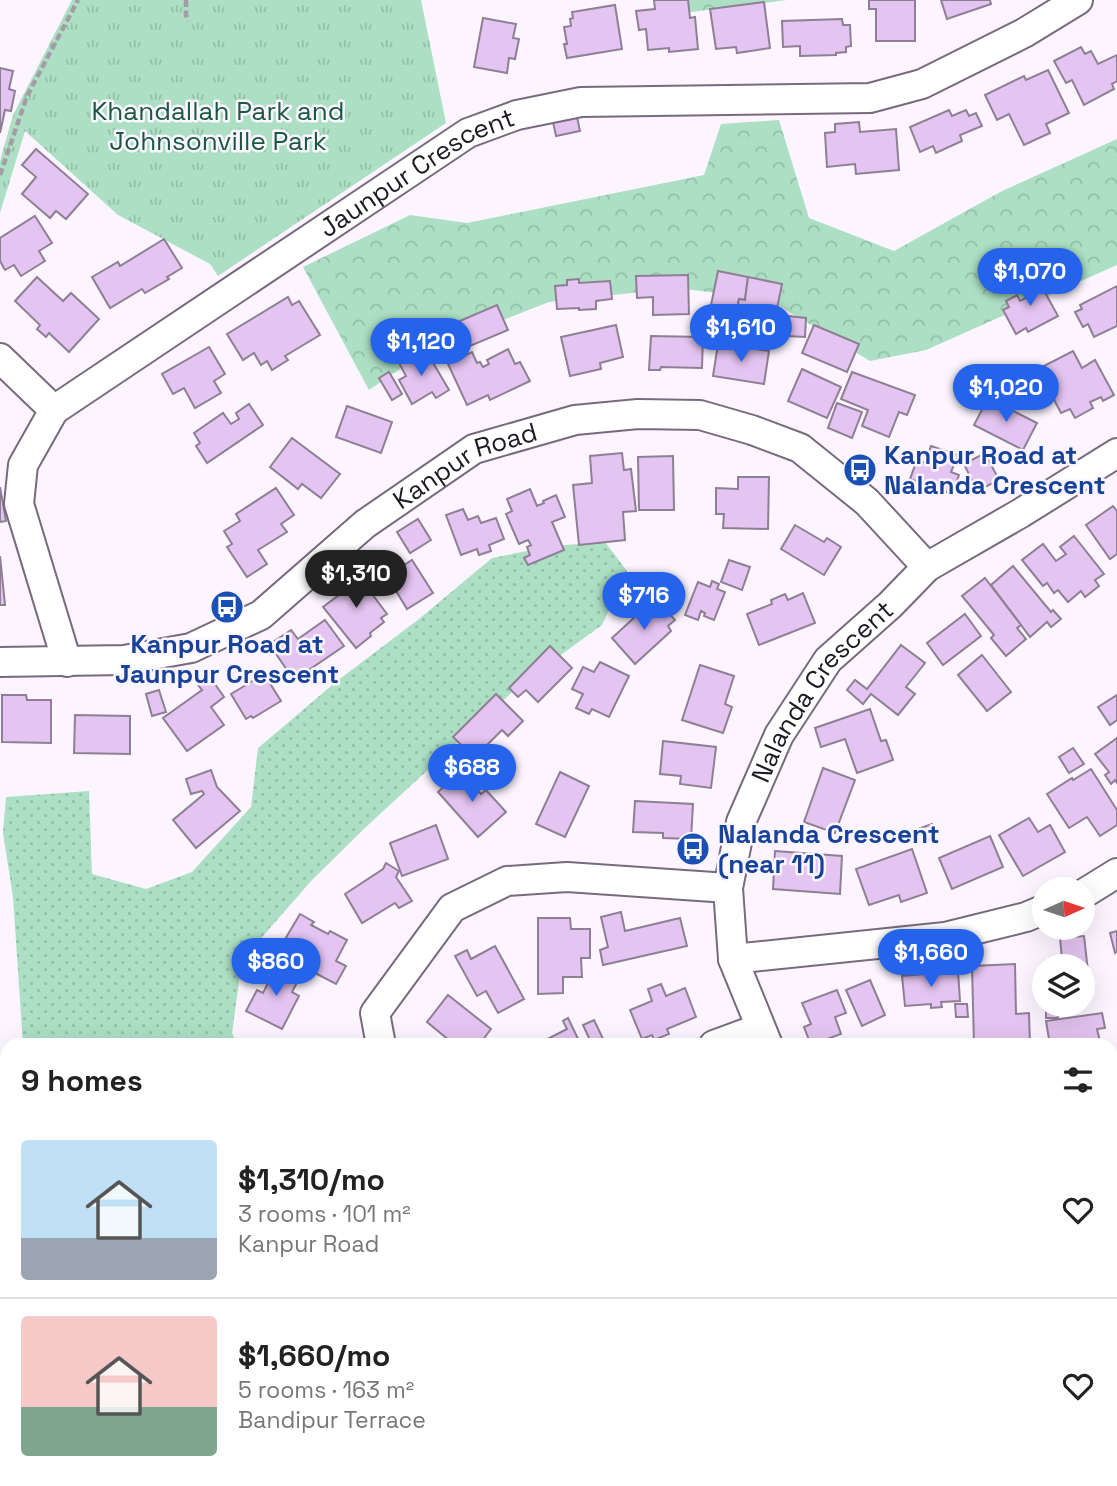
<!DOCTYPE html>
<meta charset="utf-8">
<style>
:root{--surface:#fff;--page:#f2f2f2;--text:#222;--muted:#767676;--line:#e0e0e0;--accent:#2563eb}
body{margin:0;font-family:"Space Grotesk",sans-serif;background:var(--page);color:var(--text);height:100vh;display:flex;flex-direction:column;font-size:26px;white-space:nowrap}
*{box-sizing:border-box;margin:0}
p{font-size:23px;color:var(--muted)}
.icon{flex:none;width:38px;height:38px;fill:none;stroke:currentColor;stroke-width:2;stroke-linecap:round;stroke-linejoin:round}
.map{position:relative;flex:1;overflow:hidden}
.drawer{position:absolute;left:0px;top:1038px;width:1118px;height:450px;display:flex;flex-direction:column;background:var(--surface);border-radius:21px 21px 0 0;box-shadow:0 7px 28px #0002}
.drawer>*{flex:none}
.needle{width:46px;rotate:87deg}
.fabs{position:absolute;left:1032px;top:877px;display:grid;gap:14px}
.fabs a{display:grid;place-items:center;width:63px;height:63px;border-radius:50%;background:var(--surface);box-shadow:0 7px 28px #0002;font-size:35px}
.price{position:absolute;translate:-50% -60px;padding:0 16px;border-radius:24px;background:var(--accent);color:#fff;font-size:23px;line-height:46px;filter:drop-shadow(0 2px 4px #0008)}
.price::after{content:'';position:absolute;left:50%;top:42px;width:21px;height:16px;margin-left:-10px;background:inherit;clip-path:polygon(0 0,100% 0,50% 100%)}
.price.current{background:#222;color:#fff}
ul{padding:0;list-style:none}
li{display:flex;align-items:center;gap:21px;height:175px;padding:0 21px}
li+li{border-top:2px solid var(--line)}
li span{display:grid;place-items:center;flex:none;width:196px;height:140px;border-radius:7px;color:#555}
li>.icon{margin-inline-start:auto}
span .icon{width:84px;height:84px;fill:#fffc;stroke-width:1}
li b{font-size:30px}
h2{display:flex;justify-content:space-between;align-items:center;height:84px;padding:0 21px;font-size:30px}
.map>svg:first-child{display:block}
.grass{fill:url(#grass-dots)}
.forest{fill:url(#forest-crowns)}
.park{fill:url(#park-tufts)}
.building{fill:#e4c4f1;stroke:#8e7f94;stroke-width:2}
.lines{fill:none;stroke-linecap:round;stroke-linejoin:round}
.minor-casing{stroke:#786a7e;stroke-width:32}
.path{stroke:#a49da7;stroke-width:4.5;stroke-dasharray:7 3.5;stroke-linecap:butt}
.minor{stroke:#fff;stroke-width:28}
.labels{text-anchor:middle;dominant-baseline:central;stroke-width:5;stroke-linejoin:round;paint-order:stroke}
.park-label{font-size:26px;fill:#185a3f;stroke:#fcf5ff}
.street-label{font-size:26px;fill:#1f1921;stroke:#fcf5ff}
.transit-label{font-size:26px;font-weight:bold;fill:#164399;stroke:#fcf5ff;text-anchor:start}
</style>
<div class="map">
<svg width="1117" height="1486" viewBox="0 0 1117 1486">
<defs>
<pattern id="grass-dots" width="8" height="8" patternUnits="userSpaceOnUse" patternTransform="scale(1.75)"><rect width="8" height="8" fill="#acdfc4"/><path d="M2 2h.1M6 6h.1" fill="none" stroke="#94bfa8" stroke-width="1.8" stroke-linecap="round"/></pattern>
<pattern id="forest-crowns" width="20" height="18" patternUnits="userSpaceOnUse" patternTransform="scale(1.75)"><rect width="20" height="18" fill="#acdfc4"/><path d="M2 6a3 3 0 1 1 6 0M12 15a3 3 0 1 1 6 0" fill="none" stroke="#94bfa8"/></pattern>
<pattern id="park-tufts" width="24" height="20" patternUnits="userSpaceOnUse" patternTransform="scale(1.75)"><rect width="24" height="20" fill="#acdfc4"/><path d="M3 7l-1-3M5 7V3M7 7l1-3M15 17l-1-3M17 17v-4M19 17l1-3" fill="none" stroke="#94bfa8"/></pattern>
</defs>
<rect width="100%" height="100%" fill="#fcf5ff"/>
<g class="grass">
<polygon points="605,542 627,571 602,625 521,684 367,826 312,880 242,960 232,1033 238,1045 23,1045 13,897 3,833 6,797 89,791 92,874 146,889 192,872 251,807 258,748 337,681 419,619 492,558 552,546"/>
<polygon points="7,1108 7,1209 0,1209 0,1111"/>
</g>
<g class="forest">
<polygon points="682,0 787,0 683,13"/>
<polygon points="779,120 809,218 894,251 1002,191 1117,139 1117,265 926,350 870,361 770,300 678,288 549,302 431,348 369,390 303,267 410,215 467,223 704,175 721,124"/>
</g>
<g class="park">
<polygon points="72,0 421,0 446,123 218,276 210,264 118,215 25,131 0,213 0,161 13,115"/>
<polygon points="7,1400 7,1480 228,1480 231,1486 0,1486 0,1401"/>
</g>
<g class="building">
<polygon points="654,0 688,0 690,18 695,17 698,49 669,52 669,48 648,50 646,29 639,30 636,11 655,9"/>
<polygon points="869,0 915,0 915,41 876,41 876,9 869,9"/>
<polygon points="941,0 990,0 991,4 947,19"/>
<polygon points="764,2 770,48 737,53 736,47 716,49 710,9"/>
<polygon points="615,5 622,49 567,58 564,44 567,44 564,27 571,26 570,19 573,18 572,12"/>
<polygon points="483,18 516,24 513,38 519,39 515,59 509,58 507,73 474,67"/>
<polygon points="842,19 843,25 850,25 851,46 846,47 846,52 836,53 836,55 800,56 800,46 783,47 782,21"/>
<polygon points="1081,47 1085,54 1091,51 1098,64 1117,55 1117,81 1112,84 1114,89 1084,105 1072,80 1066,83 1054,61"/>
<polygon points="0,68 13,71 9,89 15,91 11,111 5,110 0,133"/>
<polygon points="1048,70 1069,113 1046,124 1050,133 1024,145 1009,114 997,120 985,95 1024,76 1026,80"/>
<polygon points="949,110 952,116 966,110 969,116 976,113 982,126 960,135 962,141 936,153 933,146 920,152 910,127"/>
<polygon points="577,117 580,131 556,136 553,122"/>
<polygon points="859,122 860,132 896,129 899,170 856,174 855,164 827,167 825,133 835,132 835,124"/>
<polygon points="36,149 88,194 66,219 56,211 50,218 22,194 36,177 22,165"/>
<polygon points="35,216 52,243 39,251 45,261 21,276 14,265 5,270 0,261 0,238"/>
<polygon points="164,239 182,268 167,277 169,279 145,293 142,289 110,308 92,277 118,262 120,266"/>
<polygon points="718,271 748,277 745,300 739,299 736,315 713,311 714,306 711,305"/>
<polygon points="688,275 689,314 653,315 653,297 637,298 636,276"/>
<polygon points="37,277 63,301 71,293 99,319 69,352 49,333 46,337 37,329 40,325 15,301"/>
<polygon points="748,277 782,284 774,323 736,315 739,299 745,300"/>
<polygon points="1037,278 1058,316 1028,332 1026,328 1016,334 1003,310 1009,307 1006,301 1017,295 1020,301 1026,298 1020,287"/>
<polygon points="579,279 579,283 610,281 612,299 596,301 596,309 579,310 579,308 557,309 555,286 567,285 567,280"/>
<polygon points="1117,286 1117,326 1094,337 1088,324 1083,327 1075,312 1082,309 1080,305"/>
<polygon points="288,297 292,305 299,301 320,335 285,356 288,360 272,370 267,361 261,365 254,353 243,360 227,334"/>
<polygon points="497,305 508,330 451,354 441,329"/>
<polygon points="788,316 806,318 805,337 787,336"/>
<polygon points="616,325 623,357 600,363 601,369 570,376 561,337"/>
<polygon points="814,325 859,344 847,372 802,353"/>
<polygon points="651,336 703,337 702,368 661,367 660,370 649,370"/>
<polygon points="718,344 769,351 764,384 713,376"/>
<polygon points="209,347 225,374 214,381 221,393 195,408 184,388 173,394 162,374"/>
<polygon points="508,349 515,364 520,362 530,381 490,400 488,395 467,405 448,364 472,352 477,363 480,362 483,367 489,364 487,360"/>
<polygon points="420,351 428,364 432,361 449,390 436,398 432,392 412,404 399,380 406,376 399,363"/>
<polygon points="1073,351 1082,368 1095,360 1114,395 1103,401 1101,397 1090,402 1093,408 1075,418 1070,409 1061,413 1052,396 1057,394 1042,367"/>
<polygon points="802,369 841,387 827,418 788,401"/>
<polygon points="389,372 402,394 392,400 379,378"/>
<polygon points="852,372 915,395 907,415 899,412 889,437 862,426 868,410 841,399"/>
<polygon points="988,398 1037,423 1023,450 974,425"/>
<polygon points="837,403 862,412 852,438 828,428"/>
<polygon points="249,404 263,425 207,463 196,446 200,443 194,433 223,413 231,424 239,419 236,413"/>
<polygon points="347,406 392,422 381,453 336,437"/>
<polygon points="292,438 340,474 321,498 302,484 298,489 270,467"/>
<polygon points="931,446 958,455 951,472 959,475 952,494 910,479 917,460 925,463"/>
<polygon points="622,453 624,470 631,469 636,511 623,512 625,540 579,545 573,485 592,483 590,456"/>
<polygon points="985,453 999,480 977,491 964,464"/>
<polygon points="673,456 674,510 639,510 638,457"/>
<polygon points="738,477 769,477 768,529 723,528 724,514 716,514 716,488 738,489"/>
<polygon points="0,487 6,521 0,522"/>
<polygon points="276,488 294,515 281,524 287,532 258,550 267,564 247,577 227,547 232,544 224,531 240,521 236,514"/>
<polygon points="530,489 537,506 544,503 543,501 556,495 565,517 552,522 564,550 528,565 524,558 530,555 527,547 531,545 528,540 519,544 506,514 512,511 507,499"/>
<polygon points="1113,506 1117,511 1117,554 1110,559 1086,525"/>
<polygon points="463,509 468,520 478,516 481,523 496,518 504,539 489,545 491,551 479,555 477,549 461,555 446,515"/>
<polygon points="418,519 431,540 410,553 397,532"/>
<polygon points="795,525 824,542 827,538 841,547 824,575 781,549"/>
<polygon points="1074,536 1104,574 1095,580 1099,586 1085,597 1081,591 1068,602 1058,590 1054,593 1047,583 1043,586 1022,560 1043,544 1056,561 1066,554 1060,547"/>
<polygon points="0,556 5,605 0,605"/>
<polygon points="412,560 433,593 407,609 387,576"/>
<polygon points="729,560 750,567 742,590 721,582"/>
<polygon points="1013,566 1051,612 1053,610 1061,619 1051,627 1047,622 1030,637 991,585"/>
<polygon points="357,568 373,587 369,590 387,614 381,618 384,622 370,633 371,636 356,648 323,607 351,586 344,578"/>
<polygon points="985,578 1021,625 1017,628 1026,639 1006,656 991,638 994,635 962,596"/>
<polygon points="712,581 719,584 717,589 725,592 714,620 704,616 705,613 701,611 698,620 685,615 698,582 710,587"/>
<polygon points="803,593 815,623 759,645 747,614 772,604 771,600 785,594 788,600"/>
<polygon points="649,604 654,609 660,604 675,620 668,626 671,631 635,664 612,638"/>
<polygon points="965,614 981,636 943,665 927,643"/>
<polygon points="325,620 344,646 294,680 276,654 279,652 273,642 291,630 298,639"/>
<polygon points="901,645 925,663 906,687 915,694 898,715 871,694 863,704 847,690 855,680 867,689"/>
<polygon points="550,646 572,668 538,702 526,690 518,697 509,688"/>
<polygon points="982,655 1011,692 987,711 958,675"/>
<polygon points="600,662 629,676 609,717 592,709 589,714 576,708 583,694 572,689 583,667 594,672"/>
<polygon points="700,665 734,676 725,704 732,707 723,733 682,720"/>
<polygon points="264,674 281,701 253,718 251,716 246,719 231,694"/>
<polygon points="210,677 224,697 211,707 224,725 187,751 163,718 202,690 198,685"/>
<polygon points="159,690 166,712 152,716 146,694"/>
<polygon points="496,694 523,721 508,736 502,730 487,745 493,751 481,764 453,737"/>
<polygon points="2,695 26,695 27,700 51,700 51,743 2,742"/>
<polygon points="1117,695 1117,720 1110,725 1098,707"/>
<polygon points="870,709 881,741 886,740 893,760 857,773 845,739 821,747 815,728"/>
<polygon points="75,715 130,716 130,754 74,753"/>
<polygon points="1117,738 1117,783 1115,780 1111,784 1105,775 1109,772 1095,754"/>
<polygon points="663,741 716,747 711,788 680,784 681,776 660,774"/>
<polygon points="1073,748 1084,764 1069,773 1059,757"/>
<polygon points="823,768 855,780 835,833 804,822"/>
<polygon points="1091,769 1117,810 1117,825 1100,836 1087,817 1069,828 1047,794 1072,778 1073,780"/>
<polygon points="211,770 217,787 240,811 196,848 173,820 204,794 202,791 191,794 186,779"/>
<polygon points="461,771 481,794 486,790 506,812 478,837 438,792"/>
<polygon points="560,772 589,786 565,837 536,824"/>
<polygon points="635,801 693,804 691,839 663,838 663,833 633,832"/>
<polygon points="1029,818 1038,832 1050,825 1065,852 1023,876 999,835"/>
<polygon points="932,824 936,837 925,841 920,828"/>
<polygon points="436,825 448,859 402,876 390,843"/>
<polygon points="990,836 1003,867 952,889 939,858"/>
<polygon points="912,849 927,893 901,902 899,895 869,905 856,869"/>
<polygon points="775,851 842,856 840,894 773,889"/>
<polygon points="386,863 399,871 396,877 412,901 399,908 395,903 362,923 345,894 383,869"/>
<polygon points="621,912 625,931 680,918 687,946 603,965 600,950 608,947 601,917"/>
<polygon points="300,914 314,922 311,925 328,934 330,931 347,940 336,961 346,966 336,984 315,973 318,967 281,946"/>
<polygon points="538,918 570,918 571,929 590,929 590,958 581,958 582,977 563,977 563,993 538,994"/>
<polygon points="1117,931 1117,952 1115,953 1110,933"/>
<polygon points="1084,936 1089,980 1083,981 1083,966 1052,966 1052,960 1062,959 1060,938"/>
<polygon points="495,946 524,999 498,1013 486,991 477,996 455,956 467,950 471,959"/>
<polygon points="1015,964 1016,1014 1029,1013 1030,1045 974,1045 972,966"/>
<polygon points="277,965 300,977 292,992 299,996 282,1029 246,1011 257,990 263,993"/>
<polygon points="958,971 960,1001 941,1002 942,1007 931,1008 931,1004 905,1006 902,976"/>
<polygon points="870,980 885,1015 862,1026 846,990"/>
<polygon points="661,984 666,996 685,988 696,1017 667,1029 669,1034 654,1040 652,1035 642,1039 630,1010 652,1001 648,989"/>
<polygon points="837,990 846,1013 835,1017 841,1034 811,1045 804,1027 811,1024 802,1003"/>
<polygon points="448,995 491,1029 479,1045 455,1045 427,1022"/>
<polygon points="955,1004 967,1004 968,1017 956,1017"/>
<polygon points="1046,1004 1057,1004 1058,1018 1046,1018"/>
<polygon points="1102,1013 1105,1028 1097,1029 1100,1041 1081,1045 1050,1045 1046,1021"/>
<polygon points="568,1018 580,1043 589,1038 583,1025 594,1020 606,1045 536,1045 567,1029 563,1021"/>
<polygon points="963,1042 963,1045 924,1045 924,1044"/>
<polygon points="0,1067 4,1080 7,1080 7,1102 0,1104"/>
<polygon points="1117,1128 1117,1153 1111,1151"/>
<polygon points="1111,1247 1117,1248 1117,1277 1111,1275"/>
<polygon points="7,1287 7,1321 1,1289"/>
<polygon points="1117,1326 1117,1369 1111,1364 1111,1354 1114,1351 1111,1349 1111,1333"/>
<polygon points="777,1480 816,1480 818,1486 765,1486"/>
<polygon points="1025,1480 1053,1480 1050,1486 1034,1486"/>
</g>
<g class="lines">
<defs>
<g id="minor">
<polyline points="0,358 54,410"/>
<path id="s1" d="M0 662 124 660 191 648 261 615 365 524 474 449 575 420 638 414 700 415 752 430 800 448 867 502 927 567"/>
<path id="s2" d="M67 662 19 504 23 465 54 410 468 133 517 115 581 102 870 98 922 84 1024 33 1078 0"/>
<polyline points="1083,894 1117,873"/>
<polyline points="733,959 945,937 1026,917 1045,909"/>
<polyline points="381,1045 375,1013 452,908 507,881 567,877 728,888"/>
<polyline points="714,1045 760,1028"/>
<path id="s3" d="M768 1045 733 959 728 888 741 822 779 735 828 660 890 605 927 567 1021 513 1117 453"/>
<polyline points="1111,1200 1117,1202"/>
<polyline points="0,1374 7,1373"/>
<polyline points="1111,1476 1117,1469"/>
<polyline points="568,1480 570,1486"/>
<polyline points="390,1486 417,1480"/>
</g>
</defs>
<use href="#minor" class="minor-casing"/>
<g class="path">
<polyline points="186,0 186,15 188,21"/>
<polyline points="0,175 27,96 78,0"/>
</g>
<use href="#minor" class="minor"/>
</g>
<defs>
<symbol id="bus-disc" viewBox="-11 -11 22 22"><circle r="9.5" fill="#1a4fb4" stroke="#fcf5ff"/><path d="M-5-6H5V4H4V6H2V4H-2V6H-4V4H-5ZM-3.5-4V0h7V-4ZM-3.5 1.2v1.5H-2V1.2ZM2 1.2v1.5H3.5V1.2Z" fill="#fff"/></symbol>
</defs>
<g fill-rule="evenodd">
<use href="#bus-disc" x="841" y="451" width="38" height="38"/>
<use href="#bus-disc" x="208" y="588" width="38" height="38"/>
<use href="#bus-disc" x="674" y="830" width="38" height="38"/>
</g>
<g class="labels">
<g class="park-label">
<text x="218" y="111">Khandallah Park and<tspan x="218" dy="30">Johnsonville Park</tspan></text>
</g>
<g class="street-label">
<text stroke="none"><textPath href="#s2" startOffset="702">Jaunpur Crescent</textPath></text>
<text stroke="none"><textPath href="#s1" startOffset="525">Kanpur Road</textPath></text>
<text stroke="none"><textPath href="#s3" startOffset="387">Nalanda Crescent</textPath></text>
</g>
<g class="transit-label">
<text x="884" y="455">Kanpur Road at<tspan x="884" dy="30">Nalanda Crescent</tspan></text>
<text x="227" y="644" text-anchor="middle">Kanpur Road at<tspan x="227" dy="30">Jaunpur Crescent</tspan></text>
<text x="718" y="834">Nalanda Crescent<tspan x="718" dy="30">(near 11)</tspan></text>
</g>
</g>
</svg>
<div class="fabs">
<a><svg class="needle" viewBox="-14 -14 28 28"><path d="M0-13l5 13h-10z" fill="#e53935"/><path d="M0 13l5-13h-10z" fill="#767676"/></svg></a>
<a><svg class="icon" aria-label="layers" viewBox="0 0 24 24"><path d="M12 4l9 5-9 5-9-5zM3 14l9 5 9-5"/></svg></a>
</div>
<b class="price" style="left:1030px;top:308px">$1,070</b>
<b class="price" style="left:741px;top:364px">$1,610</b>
<b class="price" style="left:421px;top:378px">$1,120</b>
<b class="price" style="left:1006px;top:424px">$1,020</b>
<b class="price current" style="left:356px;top:610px">$1,310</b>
<b class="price" style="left:644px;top:632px">$716</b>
<b class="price" style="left:472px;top:804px">$688</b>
<b class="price" style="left:931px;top:989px">$1,660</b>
<b class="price" style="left:276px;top:998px">$860</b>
<section class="drawer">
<h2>9 homes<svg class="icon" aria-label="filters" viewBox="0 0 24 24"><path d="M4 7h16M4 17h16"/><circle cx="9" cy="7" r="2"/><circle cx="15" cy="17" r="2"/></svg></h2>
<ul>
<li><span style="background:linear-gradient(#bfe0f5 70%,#9aa5b1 0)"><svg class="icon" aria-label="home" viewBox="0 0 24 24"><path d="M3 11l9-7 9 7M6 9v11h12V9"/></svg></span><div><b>$1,310/mo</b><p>3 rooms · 101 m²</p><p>Kanpur Road</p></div><svg class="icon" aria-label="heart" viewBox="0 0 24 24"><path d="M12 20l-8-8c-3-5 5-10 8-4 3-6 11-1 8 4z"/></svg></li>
<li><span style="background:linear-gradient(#f6c9c9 65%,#7fa58c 0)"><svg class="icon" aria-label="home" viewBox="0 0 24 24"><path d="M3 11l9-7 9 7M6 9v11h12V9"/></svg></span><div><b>$1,660/mo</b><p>5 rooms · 163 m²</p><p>Bandipur Terrace</p></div><svg class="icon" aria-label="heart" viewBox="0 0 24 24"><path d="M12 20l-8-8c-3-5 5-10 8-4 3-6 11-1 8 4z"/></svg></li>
</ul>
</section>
</div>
